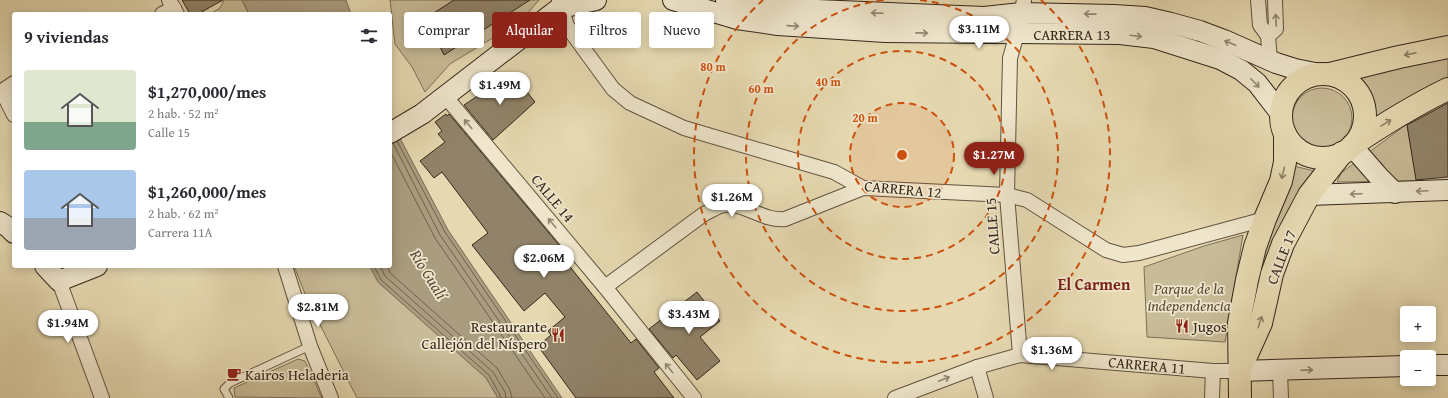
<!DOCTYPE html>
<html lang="es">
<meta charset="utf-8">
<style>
:root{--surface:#fff;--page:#f7f7f7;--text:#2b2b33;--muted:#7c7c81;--accent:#8f2418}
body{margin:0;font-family:"Gentium Book Plus",serif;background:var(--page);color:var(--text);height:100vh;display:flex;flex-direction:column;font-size:15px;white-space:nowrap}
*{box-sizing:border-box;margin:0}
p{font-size:13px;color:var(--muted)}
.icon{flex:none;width:22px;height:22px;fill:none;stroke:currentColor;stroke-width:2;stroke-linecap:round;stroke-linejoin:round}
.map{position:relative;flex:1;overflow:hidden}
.panel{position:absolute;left:12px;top:12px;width:380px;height:256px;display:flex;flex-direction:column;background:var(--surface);border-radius:4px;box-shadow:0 2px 10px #0003}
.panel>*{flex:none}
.hud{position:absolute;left:404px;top:12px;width:380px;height:36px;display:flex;gap:8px}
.tools{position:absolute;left:1400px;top:306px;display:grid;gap:8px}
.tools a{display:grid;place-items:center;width:36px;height:36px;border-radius:4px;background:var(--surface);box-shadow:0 2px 10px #0003;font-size:20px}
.price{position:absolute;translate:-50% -34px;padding:0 9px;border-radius:14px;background:#fff;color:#222;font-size:13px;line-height:26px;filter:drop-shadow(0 1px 2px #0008)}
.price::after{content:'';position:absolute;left:50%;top:24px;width:12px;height:9px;margin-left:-6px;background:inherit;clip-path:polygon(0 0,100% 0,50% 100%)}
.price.on{background:var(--accent);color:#fff}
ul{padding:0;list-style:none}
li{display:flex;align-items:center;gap:12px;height:100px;padding:0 12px}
li span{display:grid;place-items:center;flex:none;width:112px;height:80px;border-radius:4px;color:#555}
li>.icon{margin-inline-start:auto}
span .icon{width:48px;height:48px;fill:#fffc;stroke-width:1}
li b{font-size:17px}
h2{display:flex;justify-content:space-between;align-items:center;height:48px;padding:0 12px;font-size:17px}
.tag{padding:0 14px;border-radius:4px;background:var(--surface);box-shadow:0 2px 10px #0003;font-size:14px;line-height:36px}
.tag.on{background:var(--accent);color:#fff}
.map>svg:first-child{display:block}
.green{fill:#c8bb97;stroke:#7e7058}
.water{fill:#aa9c7e;stroke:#7b6d56}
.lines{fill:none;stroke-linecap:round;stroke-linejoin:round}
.shore{stroke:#70614c;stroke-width:1}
.building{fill:#918369;stroke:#35261a}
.lane-casing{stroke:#615340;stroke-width:9}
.street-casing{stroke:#615340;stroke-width:16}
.secondary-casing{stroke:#35261a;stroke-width:22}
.highway-casing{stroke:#35261a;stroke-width:24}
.lane{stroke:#efe6cc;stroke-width:7}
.street{stroke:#efe6cc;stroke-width:14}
.secondary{stroke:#efe6cc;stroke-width:20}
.highway{stroke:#e6d9b1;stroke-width:22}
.oneway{stroke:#928673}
.oneway2{stroke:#8e8066}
.ring{fill:none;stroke:#cd510e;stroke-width:2;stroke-dasharray:7 5}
.labels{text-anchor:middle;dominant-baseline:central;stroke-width:3.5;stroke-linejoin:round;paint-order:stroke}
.street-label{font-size:15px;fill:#35261a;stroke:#efe6cc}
.park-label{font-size:15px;font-style:italic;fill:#5a4b39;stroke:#efe6cc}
.poi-label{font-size:15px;fill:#35261a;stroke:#efe6cc;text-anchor:start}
.water-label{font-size:16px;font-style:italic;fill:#584938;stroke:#efe6cc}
.neighbourhood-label{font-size:16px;font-weight:bold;fill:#7a1f14;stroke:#efe6cc}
.centre{fill:#cd510e;stroke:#efe6cc;stroke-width:2}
.ring-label{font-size:12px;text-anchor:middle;font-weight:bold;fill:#cd510e;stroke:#efe6cc;stroke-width:3.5;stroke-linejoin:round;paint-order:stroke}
</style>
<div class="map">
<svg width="1448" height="398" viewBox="0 0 1448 398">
<rect width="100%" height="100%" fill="#e6d9b1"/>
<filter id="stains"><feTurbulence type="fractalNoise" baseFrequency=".005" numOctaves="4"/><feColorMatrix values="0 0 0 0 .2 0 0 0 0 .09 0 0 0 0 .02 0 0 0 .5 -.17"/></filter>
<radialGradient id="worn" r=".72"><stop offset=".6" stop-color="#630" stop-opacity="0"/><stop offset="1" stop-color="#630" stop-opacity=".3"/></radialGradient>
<g class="green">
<polygon points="224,0 242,0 249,14 210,14 220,8"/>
<polygon points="390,0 539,0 522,20 450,64 425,92 412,67 395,44"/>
<path d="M1448 57V79L1371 121C1368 98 1366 94 1351 77Z"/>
<circle cx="1322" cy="118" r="30"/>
<polygon points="1407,124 1417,181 1337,182 1341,173"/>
<polygon points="1294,166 1318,172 1248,331 1253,285"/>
<polygon points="1243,235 1225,342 1147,337 1144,267 1204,246"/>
<polygon points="294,266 370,266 378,282 487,378 498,398 357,398 307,299"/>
<polygon points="298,359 305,361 322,398 235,397 234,388"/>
</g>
<g class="water">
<polygon points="242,0 346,0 351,14 249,14"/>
<polygon points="390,119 448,230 562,398 498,398 486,378 378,282 370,266 390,266"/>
</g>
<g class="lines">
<g class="shore">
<polyline points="397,141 445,232 558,398"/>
<polyline points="393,143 440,235 552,398"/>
<polyline points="390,151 435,238 545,398"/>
<polyline points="374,266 381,280 489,375 500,395 501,398"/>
<polyline points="380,266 385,276 493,372 505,392 506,398"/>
<polyline points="387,266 390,273 497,368 510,390 512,398"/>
</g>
</g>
<g class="building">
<polygon points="182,0 223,0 198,14 190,14"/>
<polygon points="454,0 530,0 444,55 426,18"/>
<polygon points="512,73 535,102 493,140 464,105"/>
<polygon points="1448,103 1448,177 1416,180 1407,125"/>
<polygon points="446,114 447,116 449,114 559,245 555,248 631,343 636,339 659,368 654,372 674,398 576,398 538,346 551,335 548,331 565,317 545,293 524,311 472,245 488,233 442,172 434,178 420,161 445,142 438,134 442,131 435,122"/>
<polygon points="697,292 720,321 700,337 720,361 697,380 676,355 673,358 649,329"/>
</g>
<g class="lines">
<defs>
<polyline id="lane" points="229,398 224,389 230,383 310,346"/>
<g id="street">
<polyline points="169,0 177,14"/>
<polyline points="559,0 567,26 613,89 630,103 684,128 834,172 863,188 1007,195 1027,200 1106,250 1123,255 1139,253 1265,219"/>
<polyline points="1258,0 1260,25 1268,36 1270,60"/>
<polyline points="162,14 174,8"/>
<polyline points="1268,36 1276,29 1275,0"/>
<polyline points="14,83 5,89 5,97 14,115"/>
<polyline points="445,96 605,287 694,398"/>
<polyline points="285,266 310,346 331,398"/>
<polyline points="59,281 102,398"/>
<path d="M605 287 704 214C711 211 717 206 724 205 744 202 764 222 785 219L863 188"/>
<polyline points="1020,355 1007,195 1010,58 1017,34 1024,0"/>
<polyline points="977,367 986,398"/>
<polyline points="1280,371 1281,398"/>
<polyline points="895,398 977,367 1020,355 1213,371 1240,371"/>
<polyline points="1212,398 1213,371"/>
</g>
<g id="secondary">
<polyline points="673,0 737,19 778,25 885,32 1120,34 1154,38 1220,59 1241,70 1257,83 1281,114"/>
<polyline points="726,0 793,9 984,17 1021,13 1114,15 1145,17 1171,23 1200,31 1224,40 1276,63 1295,69 1320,74"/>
<polyline points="561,8 596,0"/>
<polyline points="390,133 422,114 570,0"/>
<polyline points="1352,146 1379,177 1395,193"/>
<polyline points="1309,195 1448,190"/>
<polyline points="0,222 8,227 14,233"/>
<polyline points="45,266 59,281 97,266"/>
<polyline points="1429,365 1448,365"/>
<polyline points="1240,371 1407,366"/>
</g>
<g id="highway">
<polyline points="1330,74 1399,57 1448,47"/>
<circle cx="1323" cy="116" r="42"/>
<path d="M1353 145C1384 124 1415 105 1448 89"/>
<polyline points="1243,363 1261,323 1272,274 1283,244 1309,195 1342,153"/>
<polyline points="1240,398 1239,323 1247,280 1255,247 1265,219 1281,181 1285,162 1285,134"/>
</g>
</defs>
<use href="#lane" class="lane-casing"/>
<use href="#street" class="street-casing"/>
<use href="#secondary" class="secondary-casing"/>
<use href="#highway" class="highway-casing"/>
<use href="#lane" class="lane"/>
<use href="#street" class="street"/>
<use href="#secondary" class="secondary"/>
<use href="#highway" class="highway"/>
</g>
<defs><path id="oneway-shaft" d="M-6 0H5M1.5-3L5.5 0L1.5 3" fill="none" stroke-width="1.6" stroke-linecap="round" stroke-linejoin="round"/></defs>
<g class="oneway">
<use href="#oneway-shaft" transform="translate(877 13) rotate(-178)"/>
<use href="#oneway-shaft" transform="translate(1090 14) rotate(-179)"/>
<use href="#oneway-shaft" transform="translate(1276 20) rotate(-93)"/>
<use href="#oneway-shaft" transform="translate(793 26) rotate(4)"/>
<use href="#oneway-shaft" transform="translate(922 33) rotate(1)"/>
<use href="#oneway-shaft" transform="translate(1136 36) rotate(7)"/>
<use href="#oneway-shaft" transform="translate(1230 43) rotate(-157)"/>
<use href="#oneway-shaft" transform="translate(1255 83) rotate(45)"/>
<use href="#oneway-shaft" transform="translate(468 124) rotate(-130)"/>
<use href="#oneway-shaft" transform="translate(1422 191) rotate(177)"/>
<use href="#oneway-shaft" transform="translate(1356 194) rotate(178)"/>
<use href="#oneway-shaft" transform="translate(552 223) rotate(-130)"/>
<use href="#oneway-shaft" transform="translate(669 368) rotate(-129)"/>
<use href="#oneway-shaft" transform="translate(1307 370) rotate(-2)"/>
<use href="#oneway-shaft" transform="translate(944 379) rotate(-21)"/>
</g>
<g class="oneway2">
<use href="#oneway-shaft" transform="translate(1410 54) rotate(169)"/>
<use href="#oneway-shaft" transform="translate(1386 123) rotate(-32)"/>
<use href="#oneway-shaft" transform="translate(1283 173) rotate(104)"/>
<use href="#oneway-shaft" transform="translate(1260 322) rotate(-72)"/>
</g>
<circle cx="902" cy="155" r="52" fill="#cd510e" fill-opacity=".12"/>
<g class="ring">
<circle cx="902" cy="155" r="52"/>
<circle cx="902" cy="155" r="104"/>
<path d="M920 0A156 156 0 1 1 884 0"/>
<path d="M1041 0A208 208 0 1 1 763 0"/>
</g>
<defs>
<symbol id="restaurant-bare" viewBox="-9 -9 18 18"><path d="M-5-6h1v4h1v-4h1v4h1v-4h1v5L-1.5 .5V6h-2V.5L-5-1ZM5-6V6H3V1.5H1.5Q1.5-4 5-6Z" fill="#8f2418" stroke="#efe6cc" stroke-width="2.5" paint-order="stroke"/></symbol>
<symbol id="cafe-bare" viewBox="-9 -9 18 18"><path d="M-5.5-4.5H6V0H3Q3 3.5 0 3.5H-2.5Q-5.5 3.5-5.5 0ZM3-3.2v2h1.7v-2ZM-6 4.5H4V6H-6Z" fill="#8f2418" stroke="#efe6cc" stroke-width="2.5" paint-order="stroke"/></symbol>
</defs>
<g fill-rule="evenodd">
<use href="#restaurant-bare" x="1172" y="316" width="20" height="20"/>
<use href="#restaurant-bare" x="548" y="325" width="20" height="20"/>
<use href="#cafe-bare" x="224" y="364" width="20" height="20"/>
</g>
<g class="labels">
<g class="street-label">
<text x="1072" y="34">CARRERA 13</text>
<text transform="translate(903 189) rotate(5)">CARRERA 12</text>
<text transform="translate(553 198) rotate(50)">CALLE 14</text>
<text transform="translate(992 226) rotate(-94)">CALLE 15</text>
<text transform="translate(1281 257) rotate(-69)">CALLE 17</text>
<text transform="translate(1147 365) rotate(5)">CARRERA 11</text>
</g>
<g class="park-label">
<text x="1189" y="288">Parque de la<tspan x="1189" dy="17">independencia</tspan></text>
</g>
<g class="poi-label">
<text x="547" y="326" text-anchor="end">Restaurante<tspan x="547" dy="17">Callejón del Níspero</tspan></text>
<text x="1193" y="326">Jugos</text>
<text x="245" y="374">Kairos Heladeria</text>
</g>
<g class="water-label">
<text transform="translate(429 274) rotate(58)">Río Gualí</text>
</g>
<g class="neighbourhood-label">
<text x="1094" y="284">El Carmen</text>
</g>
</g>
<circle cx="902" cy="155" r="6" class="centre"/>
<g class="ring-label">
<text x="713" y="71">80 m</text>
<text x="828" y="86">40 m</text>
<text x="761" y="93">60 m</text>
<text x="865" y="122">20 m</text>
</g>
<rect width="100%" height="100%" filter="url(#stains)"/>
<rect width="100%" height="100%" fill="url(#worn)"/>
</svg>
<div class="tools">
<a>+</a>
<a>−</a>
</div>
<b class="price" style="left:979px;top:50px">$3.11M</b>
<b class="price" style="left:500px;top:106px">$1.49M</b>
<b class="price on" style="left:994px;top:176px">$1.27M</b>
<b class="price" style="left:732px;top:218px">$1.26M</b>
<b class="price" style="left:544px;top:279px">$2.06M</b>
<b class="price" style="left:318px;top:328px">$2.81M</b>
<b class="price" style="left:689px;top:335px">$3.43M</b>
<b class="price" style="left:68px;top:344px">$1.94M</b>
<b class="price" style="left:1052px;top:371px">$1.36M</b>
<div class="hud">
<a class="tag">Comprar</a>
<a class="tag on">Alquilar</a>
<a class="tag">Filtros</a>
<a class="tag">Nuevo</a>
</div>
<section class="panel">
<h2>9 viviendas<svg class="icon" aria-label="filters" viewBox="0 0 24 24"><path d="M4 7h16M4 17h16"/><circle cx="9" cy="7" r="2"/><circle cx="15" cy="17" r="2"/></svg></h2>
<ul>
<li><span style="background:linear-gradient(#dfe7d0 65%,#7fa58c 0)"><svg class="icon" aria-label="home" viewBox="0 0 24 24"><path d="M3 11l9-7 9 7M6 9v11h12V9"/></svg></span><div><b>$1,270,000/mes</b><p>2 hab. · 52 m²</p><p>Calle 15</p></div></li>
<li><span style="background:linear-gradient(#a9c7e8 60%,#9aa5b1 0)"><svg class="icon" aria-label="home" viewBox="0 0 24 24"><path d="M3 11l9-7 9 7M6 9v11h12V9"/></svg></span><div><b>$1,260,000/mes</b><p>2 hab. · 62 m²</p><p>Carrera 11A</p></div></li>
</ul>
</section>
</div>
